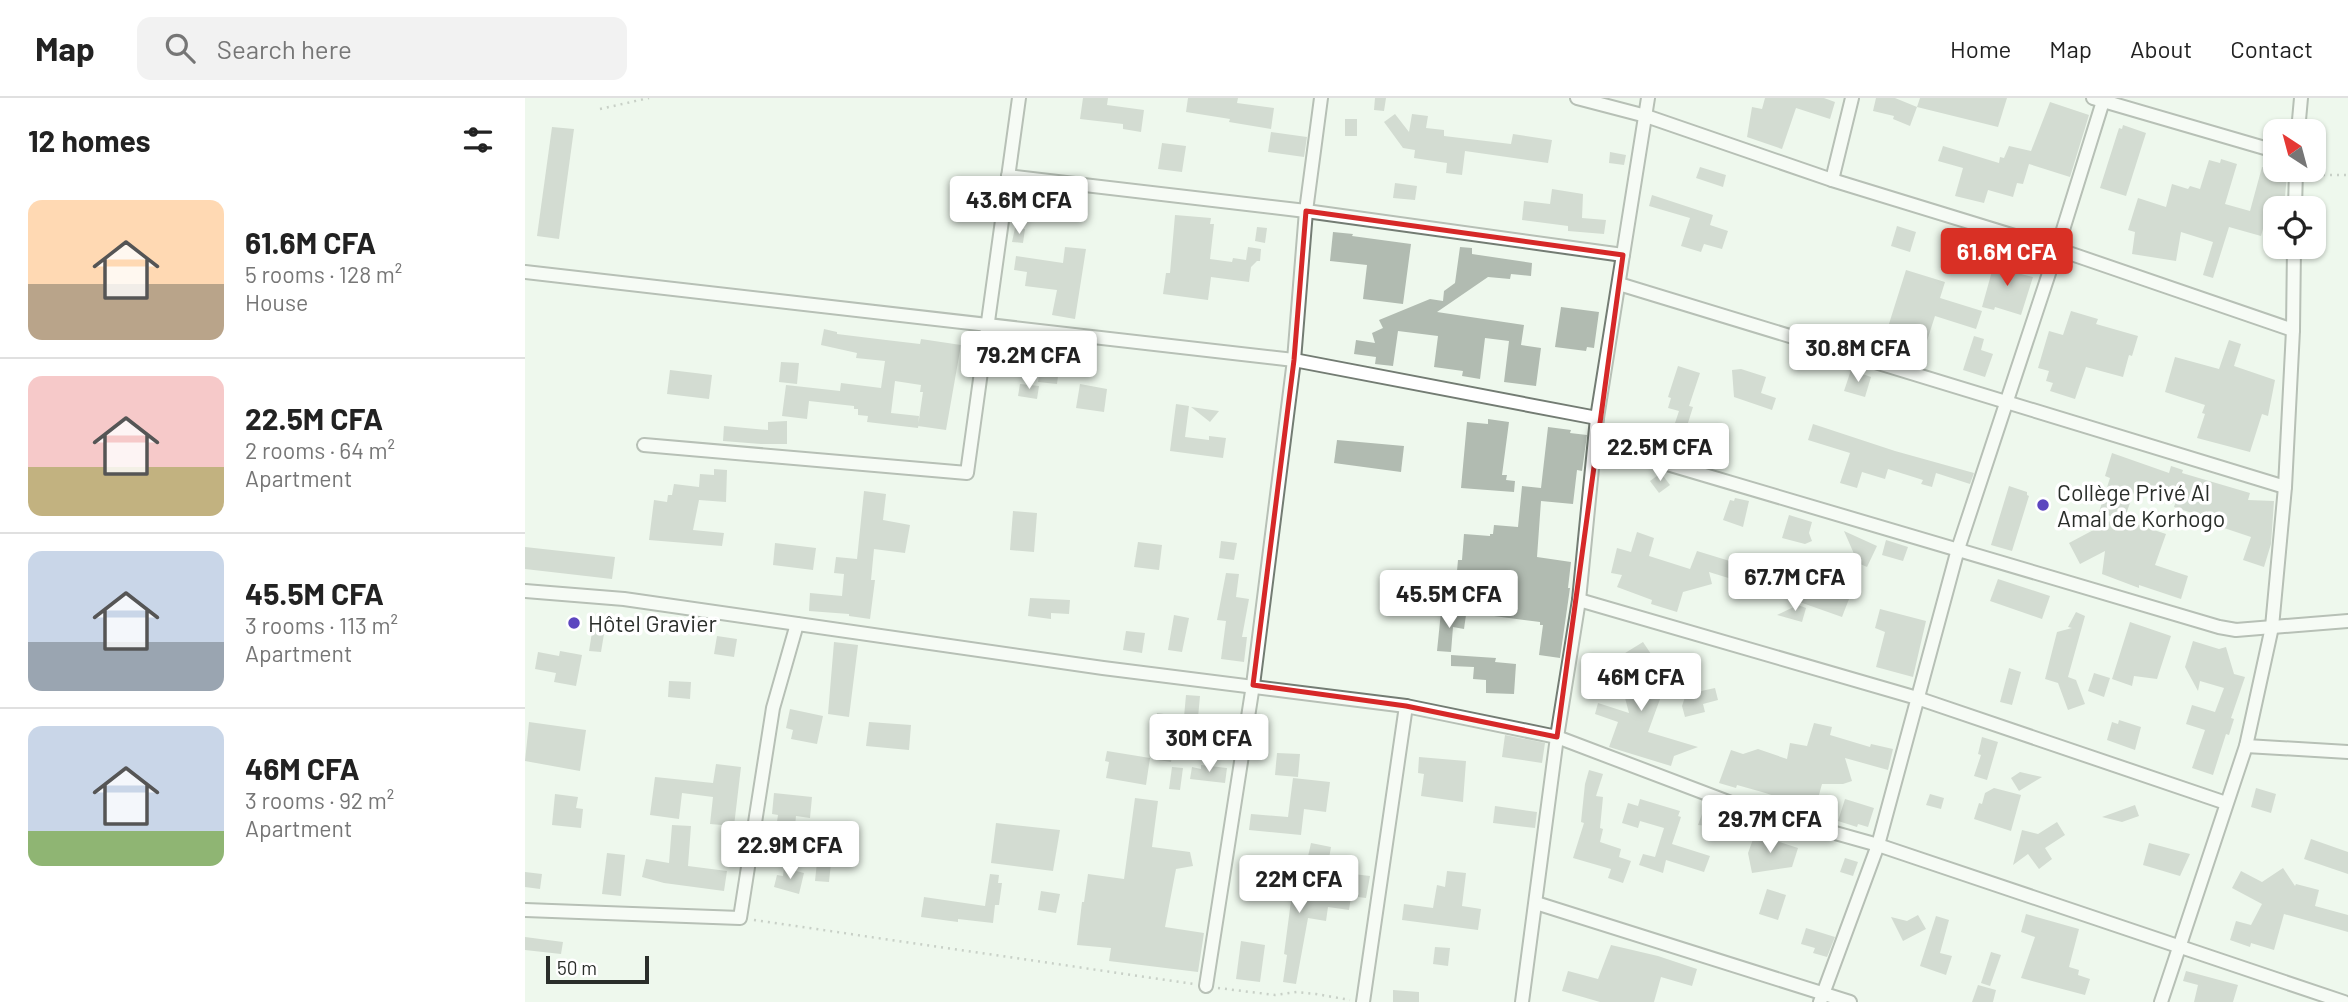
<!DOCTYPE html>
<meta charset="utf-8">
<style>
:root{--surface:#fff;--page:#f2f2f2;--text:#222;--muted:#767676;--line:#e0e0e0;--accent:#d93025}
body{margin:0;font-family:Barlow,sans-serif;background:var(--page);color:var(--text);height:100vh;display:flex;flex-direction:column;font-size:26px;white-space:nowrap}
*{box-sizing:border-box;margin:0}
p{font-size:23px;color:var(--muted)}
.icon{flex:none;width:38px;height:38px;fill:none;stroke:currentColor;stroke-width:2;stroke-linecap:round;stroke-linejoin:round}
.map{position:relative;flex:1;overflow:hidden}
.drawer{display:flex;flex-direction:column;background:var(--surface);width:525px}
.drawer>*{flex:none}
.needle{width:46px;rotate:324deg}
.tools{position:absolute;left:1738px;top:21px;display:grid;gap:14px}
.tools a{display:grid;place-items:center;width:63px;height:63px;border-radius:14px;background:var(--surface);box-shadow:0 2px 5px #0004;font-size:35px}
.scale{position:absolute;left:21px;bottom:18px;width:103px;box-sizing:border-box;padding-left:7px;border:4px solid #2a2e2a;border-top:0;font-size:19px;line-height:24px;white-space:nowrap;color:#2a2e2a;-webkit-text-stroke:5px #fff;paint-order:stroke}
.price{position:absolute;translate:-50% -60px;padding:0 16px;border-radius:7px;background:#fff;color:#222;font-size:23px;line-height:46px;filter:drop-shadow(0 2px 4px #0008)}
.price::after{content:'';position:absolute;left:50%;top:42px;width:21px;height:16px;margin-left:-10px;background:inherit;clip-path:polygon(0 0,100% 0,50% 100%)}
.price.current{background:var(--accent);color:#fff}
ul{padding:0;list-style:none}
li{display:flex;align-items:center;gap:21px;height:175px;padding:0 28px}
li+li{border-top:2px solid var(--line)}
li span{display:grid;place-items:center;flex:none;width:196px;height:140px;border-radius:14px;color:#555}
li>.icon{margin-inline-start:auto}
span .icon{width:84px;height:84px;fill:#fffc;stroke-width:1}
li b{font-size:30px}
h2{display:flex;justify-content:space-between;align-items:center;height:84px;padding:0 28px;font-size:30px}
header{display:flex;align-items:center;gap:42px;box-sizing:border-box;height:98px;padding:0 35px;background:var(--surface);border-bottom:2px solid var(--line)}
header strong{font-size:33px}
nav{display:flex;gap:38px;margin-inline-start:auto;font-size:24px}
.search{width:490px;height:63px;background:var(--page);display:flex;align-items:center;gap:18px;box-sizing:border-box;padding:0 24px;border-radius:14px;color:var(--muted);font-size:26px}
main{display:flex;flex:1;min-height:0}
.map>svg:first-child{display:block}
.building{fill:#b1bbb1}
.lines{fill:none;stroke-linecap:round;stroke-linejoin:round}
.street-casing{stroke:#737c73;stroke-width:16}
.path{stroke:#99a199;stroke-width:2.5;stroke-dasharray:2 5;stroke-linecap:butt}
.street{stroke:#fff;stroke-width:12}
.marked{fill:none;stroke:#d62828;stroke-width:5;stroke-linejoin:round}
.poi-dot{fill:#5c46bf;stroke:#fff;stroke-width:2.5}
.labels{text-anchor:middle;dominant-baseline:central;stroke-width:7;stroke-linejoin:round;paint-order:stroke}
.poi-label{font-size:23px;fill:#2a2e2a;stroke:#fff;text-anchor:start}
</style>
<header>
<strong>Map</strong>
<div class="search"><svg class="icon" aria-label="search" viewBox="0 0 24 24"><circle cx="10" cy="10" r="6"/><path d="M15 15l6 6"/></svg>Search here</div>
<nav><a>Home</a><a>Map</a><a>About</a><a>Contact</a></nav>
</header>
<main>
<section class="drawer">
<h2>12 homes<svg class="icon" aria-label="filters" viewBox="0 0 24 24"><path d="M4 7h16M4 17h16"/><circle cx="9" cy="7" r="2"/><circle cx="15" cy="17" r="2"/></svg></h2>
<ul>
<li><span style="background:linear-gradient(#ffd9b3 60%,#b9a48a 0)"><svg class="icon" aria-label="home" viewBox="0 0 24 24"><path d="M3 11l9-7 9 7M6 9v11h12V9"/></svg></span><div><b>61.6M CFA</b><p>5 rooms · 128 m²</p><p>House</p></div></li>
<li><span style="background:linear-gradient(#f6c9c9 65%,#c2b280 0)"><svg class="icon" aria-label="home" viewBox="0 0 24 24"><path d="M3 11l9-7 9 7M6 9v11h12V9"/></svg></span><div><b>22.5M CFA</b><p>2 rooms · 64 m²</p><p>Apartment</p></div></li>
<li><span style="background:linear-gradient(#c9d6e8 65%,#9aa5b1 0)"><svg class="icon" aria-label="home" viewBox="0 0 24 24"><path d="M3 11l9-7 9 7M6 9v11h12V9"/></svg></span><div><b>45.5M CFA</b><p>3 rooms · 113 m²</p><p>Apartment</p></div></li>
<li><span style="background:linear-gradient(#c9d6e8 75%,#8fb573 0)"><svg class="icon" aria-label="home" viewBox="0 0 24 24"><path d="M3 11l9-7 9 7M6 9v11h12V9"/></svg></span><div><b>46M CFA</b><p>3 rooms · 92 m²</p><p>Apartment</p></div></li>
</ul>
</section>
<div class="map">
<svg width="1823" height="904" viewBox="0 0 1823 904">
<rect width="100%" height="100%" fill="#eef8ed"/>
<g class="building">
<polygon points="558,0 583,0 582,7 619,12 616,34 598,31 598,26 555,21"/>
<polygon points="663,0 713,0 712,5 749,10 746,31 704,24 705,21 661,14"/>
<polygon points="850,0 861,0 859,13 849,12"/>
<polygon points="1240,0 1299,0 1310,4 1305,21 1271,10 1257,51 1222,39 1227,9 1237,11"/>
<polygon points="1351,0 1370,0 1392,9 1385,28 1368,21 1369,18 1348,13"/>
<polygon points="1395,0 1482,0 1473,29 1392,9"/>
<polygon points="1525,4 1564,17 1545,79 1504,66 1498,86 1492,85 1488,99 1463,92 1459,105 1430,98 1438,70 1413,63 1418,48 1474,65 1475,59 1479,60 1484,48 1506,53"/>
<polygon points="870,16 884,34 887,16 903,18 901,30 919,32 919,38 986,46 988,36 1027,42 1023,65 940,53 937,77 921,75 922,65 889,60 890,52 878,50 859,24"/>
<rect x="820" y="21" width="12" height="17"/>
<polygon points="1598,27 1621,35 1601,98 1575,90 1594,30 1597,31"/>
<polygon points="27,29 49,31 34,141 12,138"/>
<polygon points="746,34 782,39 779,59 743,54"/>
<polygon points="637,45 661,48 657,74 633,71"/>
<polygon points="1085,54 1101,57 1099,67 1084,65"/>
<polygon points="1696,61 1712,66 1700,106 1725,113 1737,69 1762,76 1759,110 1750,110 1750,115 1743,113 1736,138 1704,129 1688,180 1678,177 1688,144 1656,134 1651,163 1607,156 1610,134 1603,132 1613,100 1641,109 1647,86 1663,91 1665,88 1675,91 1684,62 1695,65"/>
<polygon points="1175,69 1201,77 1198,89 1171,80"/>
<polygon points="870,85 892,88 890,102 868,100"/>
<polygon points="1027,91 1058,96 1057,120 1081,122 1079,136 1043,133 1043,128 997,122 999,103 1025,106"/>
<polygon points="1127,97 1188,117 1185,127 1203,133 1197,151 1179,146 1176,154 1156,148 1165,120 1124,108"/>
<polygon points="650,117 686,120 685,126 689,126 685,161 707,164 708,160 721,162 723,149 736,151 735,163 732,163 726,169 724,184 686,179 683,202 638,196 641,175 645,175"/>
<polygon points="1372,128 1391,134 1385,154 1366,148"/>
<polygon points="732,129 742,130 740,145 730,143"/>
<polygon points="490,130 500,131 498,145 487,144"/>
<polygon points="808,134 828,136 827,138 886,146 878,206 838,201 842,167 805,163"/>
<polygon points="540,149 561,151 550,221 527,217 532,192 500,188 502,174 489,172 491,158 538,165"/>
<polygon points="935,149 947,150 947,156 1007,165 1006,178 986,176 985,181 963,179 912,214 999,227 996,247 1016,250 1011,288 979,284 984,243 960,240 955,281 937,278 938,273 909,269 913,238 873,233 868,268 850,266 851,259 829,256 831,242 850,245 847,235 858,230 854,222 905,201 918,203 919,193 930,185"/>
<polygon points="1476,156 1492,161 1488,174 1508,179 1496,217 1470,209 1469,212 1457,209 1467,173 1470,174"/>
<polygon points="1381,172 1420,184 1415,200 1457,213 1451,231 1410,218 1399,252 1397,251 1395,259 1357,248"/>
<polygon points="1036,209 1074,214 1069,250 1062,249 1061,253 1030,249"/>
<polygon points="1546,213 1573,221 1571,226 1613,238 1607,258 1604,257 1598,279 1561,269 1550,301 1525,293 1528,285 1521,283 1524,273 1513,270 1524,233 1538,237"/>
<polygon points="299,231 312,234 312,236 361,242 395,246 396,241 436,247 421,332 393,328 398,294 395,294 396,287 370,283 366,315 394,318 393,330 342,324 343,318 333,317 333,311 329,311 329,308 284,303 282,321 257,318 261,287 315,293 316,285 356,290 360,263 331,260 332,255 296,247"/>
<polygon points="1449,238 1459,241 1456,252 1468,256 1460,279 1438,272"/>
<polygon points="1704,242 1716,246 1709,268 1750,282 1743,318 1737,316 1725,354 1672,340 1680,316 1677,315 1680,307 1640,294 1650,259 1694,271"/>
<polygon points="256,264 274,265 272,286 254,284"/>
<polygon points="516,264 527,265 527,269 534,270 532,286 513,284"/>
<polygon points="1153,268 1175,275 1164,308 1168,309 1156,347 1144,343 1154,313 1143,310 1146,300 1143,299"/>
<polygon points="1216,271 1241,279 1236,295 1251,300 1247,312 1209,299 1207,272"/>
<polygon points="145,272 187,277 184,301 142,296"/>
<polygon points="1326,272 1346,279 1340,299 1319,293"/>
<polygon points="495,286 514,288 512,301 493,298"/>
<polygon points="555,286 582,291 579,314 551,310"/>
<polygon points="651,306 664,308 660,339 684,342 684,338 701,340 698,360 645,353"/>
<polygon points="666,309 694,313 685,324"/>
<polygon points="963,321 984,324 977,377 982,377 981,382 990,383 989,394 936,390 942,324 963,326"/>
<polygon points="262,323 262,346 236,346 198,343 199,328 243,332 243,324"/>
<polygon points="1288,326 1370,353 1449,375 1445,386 1411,375 1407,389 1396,386 1398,382 1363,371 1360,381 1337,374 1332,390 1315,385 1325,355 1283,342"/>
<polygon points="1023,329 1046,332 1045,335 1062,337 1057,373 1052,372 1048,406 1016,403 1012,459 1046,464 1043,490 1045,490 1035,560 1014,557 1018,527 1015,527 1015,524 969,518 971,496 953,494 954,487 931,484 933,462 937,462 939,436 965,438 965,436 968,436 969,427 993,429 997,388 1016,390"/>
<polygon points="812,342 879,348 876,374 809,365"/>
<polygon points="1587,355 1644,375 1646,368 1658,372 1657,375 1725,395 1723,402 1749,403 1746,446 1739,469 1718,462 1726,439 1687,426 1688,422 1649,409 1653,397 1634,389 1632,394 1611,388 1599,422 1641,436 1630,467 1663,478 1656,501 1614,487 1614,490 1577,476 1580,453 1555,466 1544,445 1591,420 1574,414 1585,380 1580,378"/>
<polygon points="189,371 202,372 201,404 174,402 168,432 199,435 197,448 124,442 129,402 142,404 143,397 147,397 149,386 174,389 175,376 189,377"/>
<polygon points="1136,375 1145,387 1134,395 1125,383"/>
<polygon points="1484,388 1502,394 1502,397 1504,398 1487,453 1466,447"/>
<polygon points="339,393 361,396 358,422 385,427 380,455 349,451 346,482 350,482 345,521 324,518 324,516 284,513 285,495 317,498 319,476 309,475 311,459 332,461"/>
<polygon points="1210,400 1224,403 1218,429 1198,422 1205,402 1209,403"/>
<polygon points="488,413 512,415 509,454 485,452"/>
<polygon points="1264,417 1287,424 1284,435 1287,443 1280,446 1257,440"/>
<polygon points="1319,433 1352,448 1342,469 1333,465"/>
<polygon points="1112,434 1129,440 1124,458 1165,471 1172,453 1208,464 1208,466 1243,477 1239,491 1184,474 1187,486 1158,494 1152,514 1126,506 1127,502 1092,489 1097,477 1086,475 1092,450 1106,454"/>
<polygon points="1361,442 1383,449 1378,463 1357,457"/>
<polygon points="696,443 712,445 709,462 694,460"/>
<polygon points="613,444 637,447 634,472 609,469"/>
<polygon points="250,445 291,450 288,472 248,467"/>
<polygon points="0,449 90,459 87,481 0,471"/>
<polygon points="1273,460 1293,466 1290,478 1324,487 1320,500 1324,501 1317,519 1266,501 1282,499 1286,488 1259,479 1260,477 1238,473 1240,461 1271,467"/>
<polygon points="701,475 714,476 711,499 724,501 717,539 722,539 719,564 696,561 701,523 692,522"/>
<polygon points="1473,481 1525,498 1517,521 1465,503"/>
<polygon points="505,500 545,502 544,516 526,515 526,521 503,518"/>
<polygon points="1273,507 1281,510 1277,524 1252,517"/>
<polygon points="1355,511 1401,523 1388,579 1351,569 1360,534 1350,530"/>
<polygon points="916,514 941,517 939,531 928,529 926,554 912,553"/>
<polygon points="1551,514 1560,518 1543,579 1551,582 1560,606 1543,612 1533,585 1520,581 1532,534 1547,530 1543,529"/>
<polygon points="649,517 664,520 657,554 643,552"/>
<polygon points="1605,524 1646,538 1632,581 1609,578 1607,588 1587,581"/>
<polygon points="68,528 80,530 76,554 64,553"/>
<polygon points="601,533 620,535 617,555 598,552"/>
<polygon points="192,538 212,541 209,559 189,556"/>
<polygon points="1668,543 1694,551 1701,549 1709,576 1720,579 1706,620 1709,621 1704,637 1701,636 1688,677 1667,670 1680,632 1661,626 1667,607 1690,614 1699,590 1675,583 1673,593 1660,569"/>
<polygon points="309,544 333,547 324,619 303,616"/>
<polygon points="1118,544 1126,556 1107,568 1130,575 1129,578 1142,582 1123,634 1173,649 1149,658 1146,668 1084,649 1093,624 1070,616 1073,605 1104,615 1095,581 1109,586 1092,560"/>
<polygon points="35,553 57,557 51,588 29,584 31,575 10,571 13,554 34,558"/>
<polygon points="926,557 971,560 970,564 991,566 989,596 961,595 961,582 948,581 949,569 926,568"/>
<polygon points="1484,570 1496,574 1487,607 1475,604"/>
<polygon points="1569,575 1585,580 1579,599 1563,593"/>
<polygon points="144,583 166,584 165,601 143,599"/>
<polygon points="1190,590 1193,602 1178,606 1180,614 1160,619 1157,608 1161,596 1167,597 1167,595"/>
<polygon points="661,597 675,598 671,641 650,639 646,664 627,661 632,615 659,619"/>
<polygon points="265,611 298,618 292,646 266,641 268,632 261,630"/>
<polygon points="1594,622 1616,629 1610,652 1582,642 1587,624 1593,626"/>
<polygon points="4,624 61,632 55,673 0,663"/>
<polygon points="344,624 386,627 384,652 341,648"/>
<polygon points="1289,625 1307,629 1305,637 1345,649 1346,646 1368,651 1363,672 1320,660 1327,683 1318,686 1297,686 1290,711 1237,694 1212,687 1211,690 1194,685 1206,652 1218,656 1233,651 1262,661 1265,645 1282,648"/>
<polygon points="980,637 1020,645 1017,665 977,659"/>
<polygon points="1457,639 1473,644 1462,682 1449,678 1456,657 1453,656"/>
<polygon points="582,653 625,660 621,687 581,680 584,664 580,663"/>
<polygon points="752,655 775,656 773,679 750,677"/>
<polygon points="894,659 941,663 938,704 896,698 899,676 893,675"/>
<polygon points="191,666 216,669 209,728 185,726 188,699 157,695 154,721 125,717 130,679 188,685"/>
<polygon points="676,667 702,670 700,685 665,681 667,669 676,671"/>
<polygon points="647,669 658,670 655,692 644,691"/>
<polygon points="1064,672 1078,676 1071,698 1078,699 1075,730 1078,731 1075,744 1096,751 1094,759 1106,763 1098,785 1083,780 1086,771 1048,760 1059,725 1056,724 1060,686"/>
<polygon points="1495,674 1517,679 1494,693 1486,680"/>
<polygon points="768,680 805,684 801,714 779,711 776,737 724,732 726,716 763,719"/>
<polygon points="1469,690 1496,697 1486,733 1449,721 1454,705 1457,706 1460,695"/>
<polygon points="1731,690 1751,696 1746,715 1726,709"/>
<polygon points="249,695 287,699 285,720 271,718 269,739 250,737 253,717 247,716"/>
<polygon points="30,696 53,699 51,710 58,711 56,730 27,727"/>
<polygon points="1405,696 1419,700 1416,711 1401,707"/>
<polygon points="610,700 633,703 627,749 665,754 668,768 651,771 640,829 679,835 673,874 584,863 586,850 552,847 557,804 559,804 563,776 599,781"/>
<polygon points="1115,701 1155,713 1153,718 1156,719 1147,746 1185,758 1179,774 1141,762 1138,775 1114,767 1118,756 1130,759 1139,730 1115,723 1113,730 1097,725 1103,705 1113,708"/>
<polygon points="1320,701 1349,710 1343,729 1333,726 1332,729 1313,723"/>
<polygon points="1181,705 1198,711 1193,729 1173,727"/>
<polygon points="1610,707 1614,718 1597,724 1577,719"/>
<polygon points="970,708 1012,714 1010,730 968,725"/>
<polygon points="1532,724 1540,737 1520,750 1527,761 1514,771 1503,756 1488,767 1497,732 1513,736"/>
<polygon points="471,725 535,732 528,773 466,765"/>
<polygon points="147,727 166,728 163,768 202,773 199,793 139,785 117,779 121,761 144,765"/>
<polygon points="1230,736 1273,750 1267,769 1227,775 1223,755"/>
<polygon points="1786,741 1823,754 1823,776 1779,761"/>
<polygon points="294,745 308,746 304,784 290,783"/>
<polygon points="786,745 806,749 803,766 782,763"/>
<polygon points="1624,745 1665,756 1655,778 1618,767"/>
<polygon points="82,755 100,757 96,798 77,796"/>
<polygon points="1320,760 1333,764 1328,778 1315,774"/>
<polygon points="259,770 279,775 274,796 249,789 252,777 258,778"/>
<polygon points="1758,770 1770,788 1771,786 1794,792 1790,808 1823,817 1823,834 1759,816 1749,852 1726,845 1725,849 1705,842 1711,823 1726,827 1737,806 1707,790 1716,773 1737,784"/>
<polygon points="922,773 941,775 937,808 956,811 953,832 877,822 879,806 908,810 912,787 920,789"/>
<polygon points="0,774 17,776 15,791 0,789"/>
<polygon points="820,775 845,778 841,800 817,797"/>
<polygon points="465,776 474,777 473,785 477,785 474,807 470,807 468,825 433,821 433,824 396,819 399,799 460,808"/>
<polygon points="743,778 781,784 780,793 826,799 824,812 803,809 801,823 783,820 771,886 758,884 762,857 759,856 766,803 725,796 727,785 742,787"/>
<polygon points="1242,791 1261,797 1253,822 1234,816"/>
<polygon points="516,793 535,796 531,815 513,812"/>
<polygon points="1501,816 1554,831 1544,869 1554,872 1553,877 1565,881 1560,897 1496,880 1510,839 1496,834"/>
<polygon points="1393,817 1401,831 1378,843 1366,819 1382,823"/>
<polygon points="1411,818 1424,822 1415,855 1427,858 1421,877 1395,868"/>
<polygon points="1281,830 1310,839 1302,859 1288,855 1290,850 1276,846"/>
<polygon points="0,839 38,844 36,856 0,852"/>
<polygon points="716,843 740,847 735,884 711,881"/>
<polygon points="1086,847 1133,858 1172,871 1167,888 1136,879 1129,904 1075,904 1037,893 1043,873 1073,881"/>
<polygon points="910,849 925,850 923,868 908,866"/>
<polygon points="1466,854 1476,857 1465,888 1456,885"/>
<polygon points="1661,873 1713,887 1708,904 1669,904 1673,887 1658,883"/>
<polygon points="1453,887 1471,892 1468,904 1447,904"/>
<polygon points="868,892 894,894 894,904 868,904"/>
</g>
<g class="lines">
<defs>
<g id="street">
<polyline points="1052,0 1121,18 1307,82 1532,151 1768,232"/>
<polyline points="1568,0 1750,53"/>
<polyline points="1773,33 1776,0"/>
<polyline points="483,78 781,113 1098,157"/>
<polyline points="1307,82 1327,0"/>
<polyline points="1770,110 1771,72"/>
<polyline points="0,174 769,262 1072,320"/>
<polyline points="1094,186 1760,389"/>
<polyline points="1071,345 1694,529 1711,532 1823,523"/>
<polyline points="119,347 442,375 494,0"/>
<polyline points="0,493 99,501 578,570 881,608 1032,639 1214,708 1353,747 1819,904"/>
<polyline points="1054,502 1392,600 1701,705"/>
<polyline points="1721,648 1823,654"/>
<polyline points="1011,805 1325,904"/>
<polyline points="0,812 215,820 248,610 272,526"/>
<polyline points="681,888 728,587 769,262 781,113 796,0"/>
<polyline points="838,904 881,608"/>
<polyline points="997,904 1032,639 1054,502 1072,320 1123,0"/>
<polyline points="1295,904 1353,747 1433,451 1532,151 1579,0"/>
<polyline points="1636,904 1721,648 1747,529 1760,389 1768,232 1769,149"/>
</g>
</defs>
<use href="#street" class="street-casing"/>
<g class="path">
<polyline points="75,11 124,0"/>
<polyline points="1784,77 1823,77"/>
<polyline points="229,822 669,886"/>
<polyline points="693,890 750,897 772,894 791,896 825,902"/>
</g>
<use href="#street" class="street"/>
</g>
<path d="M0 0H1823V904H0ZM781 113 1098 157 1032 639 881 608 728 587 769 262Z" fill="#eef8ed" fill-opacity=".55" fill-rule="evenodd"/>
<path class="marked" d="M781 113 1098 157 1032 639 881 608 728 587 769 262Z"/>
<g class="poi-dot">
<circle cx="1518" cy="407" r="7"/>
<circle cx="49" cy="525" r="7"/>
</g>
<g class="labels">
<g class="poi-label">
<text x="1532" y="394">Collège Privé Al<tspan x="1532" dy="26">Amal de Korhogo</tspan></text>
<text x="63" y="525">Hôtel Gravier</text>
</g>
</g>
</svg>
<div class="tools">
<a><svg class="needle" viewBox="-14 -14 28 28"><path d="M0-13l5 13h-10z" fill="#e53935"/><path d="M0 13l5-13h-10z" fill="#767676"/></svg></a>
<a><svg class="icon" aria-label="locate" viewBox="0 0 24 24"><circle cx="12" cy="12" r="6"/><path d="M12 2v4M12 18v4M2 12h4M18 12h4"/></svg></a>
</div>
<div class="scale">50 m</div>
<b class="price" style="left:494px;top:138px">43.6M CFA</b>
<b class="price current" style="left:1482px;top:190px">61.6M CFA</b>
<b class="price" style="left:1333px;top:286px">30.8M CFA</b>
<b class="price" style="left:504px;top:293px">79.2M CFA</b>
<b class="price" style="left:1135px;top:385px">22.5M CFA</b>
<b class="price" style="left:1270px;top:515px">67.7M CFA</b>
<b class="price" style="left:924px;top:532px">45.5M CFA</b>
<b class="price" style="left:1116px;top:615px">46M CFA</b>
<b class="price" style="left:684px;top:676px">30M CFA</b>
<b class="price" style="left:1245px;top:757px">29.7M CFA</b>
<b class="price" style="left:265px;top:783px">22.9M CFA</b>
<b class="price" style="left:774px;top:817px">22M CFA</b>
</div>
</main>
